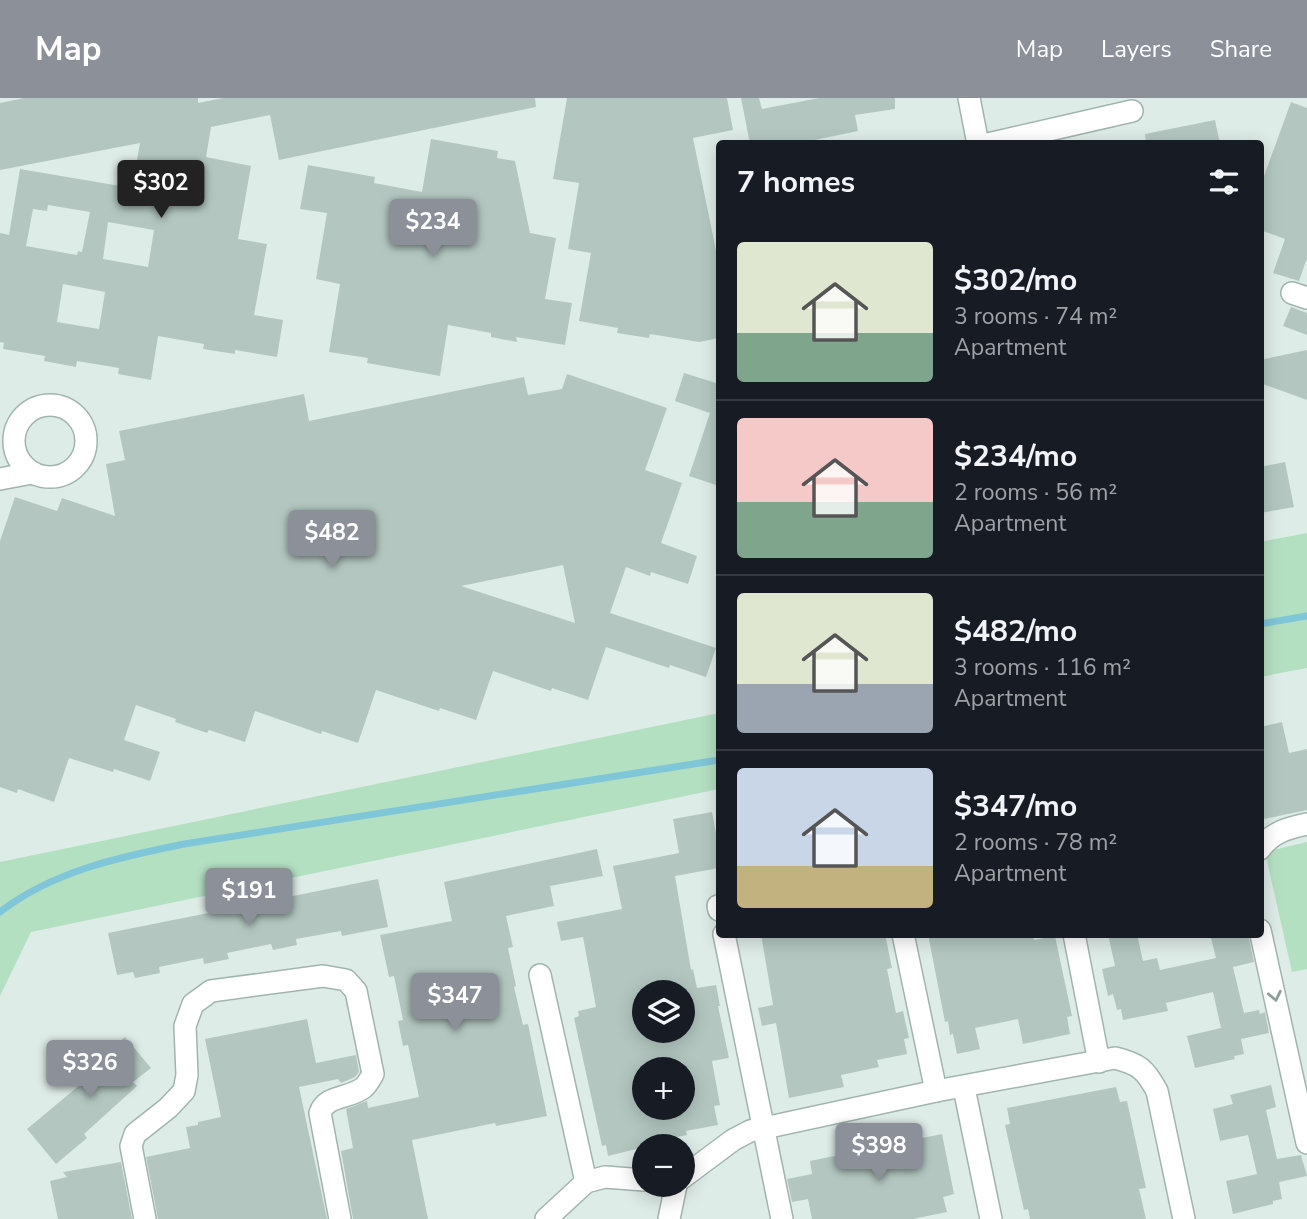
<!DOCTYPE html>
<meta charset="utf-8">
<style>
:root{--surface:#171b24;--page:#242831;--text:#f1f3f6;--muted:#9ea1a6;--line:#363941;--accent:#8c9099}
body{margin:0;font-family:"Nunito Sans",sans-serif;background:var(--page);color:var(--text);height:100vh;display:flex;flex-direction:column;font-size:26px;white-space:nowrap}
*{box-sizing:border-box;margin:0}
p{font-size:23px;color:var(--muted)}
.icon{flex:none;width:38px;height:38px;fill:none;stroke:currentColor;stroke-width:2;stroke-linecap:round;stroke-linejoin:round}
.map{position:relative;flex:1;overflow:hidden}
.panel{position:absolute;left:716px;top:42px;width:548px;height:798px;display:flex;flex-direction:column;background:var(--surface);border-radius:7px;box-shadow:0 4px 18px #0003}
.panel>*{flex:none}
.buttons{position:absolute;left:632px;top:882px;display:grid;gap:14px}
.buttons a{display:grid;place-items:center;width:63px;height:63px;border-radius:50%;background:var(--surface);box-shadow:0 4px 18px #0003;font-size:35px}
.price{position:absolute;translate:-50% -60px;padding:0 16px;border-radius:7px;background:var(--accent);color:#fff;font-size:23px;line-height:46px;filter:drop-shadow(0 2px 4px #0008)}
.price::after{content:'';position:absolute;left:50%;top:42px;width:21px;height:16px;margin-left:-10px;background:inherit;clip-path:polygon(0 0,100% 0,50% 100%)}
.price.on{background:#222;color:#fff}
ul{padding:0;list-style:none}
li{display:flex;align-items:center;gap:21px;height:175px;padding:0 21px}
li+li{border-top:2px solid var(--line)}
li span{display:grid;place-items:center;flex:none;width:196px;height:140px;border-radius:7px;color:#555}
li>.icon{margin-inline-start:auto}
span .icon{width:84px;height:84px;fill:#fffc;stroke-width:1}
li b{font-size:30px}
h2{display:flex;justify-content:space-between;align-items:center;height:84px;padding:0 21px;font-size:30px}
header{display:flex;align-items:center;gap:42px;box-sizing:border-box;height:98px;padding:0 35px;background:var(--accent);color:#fff}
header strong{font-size:33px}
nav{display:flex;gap:38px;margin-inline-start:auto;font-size:24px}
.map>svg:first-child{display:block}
.green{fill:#b4e0c2}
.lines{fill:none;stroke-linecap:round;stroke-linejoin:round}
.stream{stroke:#7fc6d8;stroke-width:7}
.building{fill:#b3c7c0;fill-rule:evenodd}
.street-casing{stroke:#a1b4af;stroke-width:24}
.street{stroke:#fff;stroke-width:21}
.oneway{stroke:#8e9e9b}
</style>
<header>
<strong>Map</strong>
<nav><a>Map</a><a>Layers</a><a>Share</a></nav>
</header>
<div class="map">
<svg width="1307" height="1121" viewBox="0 0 1307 1121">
<rect width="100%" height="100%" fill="#deece7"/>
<g class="green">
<polygon points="1307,435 1307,570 1260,579 1260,444"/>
<polygon points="719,615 719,691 31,834 0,898 0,764"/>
<polygon points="1307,744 1307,871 1292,874 1265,754"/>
</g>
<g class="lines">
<g class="stream">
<polyline points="1260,526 1307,518"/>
<path d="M0 814C53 773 120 759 184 746L719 662"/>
</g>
</g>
<g class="building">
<path d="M24 0H198V5L223 0H535L536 9 279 62 270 17 211 29 206 59 251 68 238 141 267 146 254 217 283 222 277 259 235 252V256L203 251 204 246 158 238 151 282 118 276 119 270 77 263 76 269 44 263 45 258 3 251 4 245 0 244V135L9 137 20 71 132 90 140 45 0 72V5ZM48 107 90 114 82 154 78 153 77 157 26 148 33 111 47 113ZM108 124 154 132 148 169 103 161ZM63 186 105 194 99 231 57 224Z"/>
<polygon points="567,0 727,0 733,32 693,40 719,167 719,240 699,244 650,236 649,240 617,235 618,230 579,223 591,155 568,151 579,85 553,81"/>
<polygon points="741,0 759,0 762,11 819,0 895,0 895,11 855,17 858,33 795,46 750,46"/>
<polygon points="1291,4 1307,10 1307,160 1299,183 1273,175 1285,141 1260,132 1260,89"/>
<polygon points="1215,22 1220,46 1146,46 1145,36"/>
<polygon points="431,41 498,53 497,60 515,63 530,135 556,140 545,201 572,205 565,247 516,239 517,244 491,239 491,235 448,227 440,278 367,265 368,260 329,254 340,186 316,181 327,115 300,111 308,67 375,79 374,85 422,94"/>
<polygon points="1291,209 1307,215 1307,237 1283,228"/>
<polygon points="1307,252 1307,302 1260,285 1260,262"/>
<polygon points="684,275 719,286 719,388 689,378 710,315 675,303"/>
<path d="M567 276 667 310 645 372 682 385 661 445 697 458 688 486 651 474 650 478 626 469 610 515 716 550 706 579 670 567 669 570 606 549 588 602 552 590 551 593 493 573 476 622 440 610 439 613 376 592 358 645 322 633 321 636 255 613 245 644 209 632 207 635 175 624 176 621 136 607 124 642 160 654 150 683 114 671 113 674 69 660 54 704 18 691 17 695 0 689V443L15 399 57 413 62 400 115 418 106 366 125 362 119 333 304 296 309 323 524 279 528 297 562 291ZM563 467 575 525 461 488 520 476Z"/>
<polygon points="1285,364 1294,409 1260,415 1260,369"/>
<polygon points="1282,624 1289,655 1307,651 1307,712 1264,721 1260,702 1260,629"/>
<path d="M712 714 719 751V770L675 778 691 872 693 871 697 890 716 887 720 908H718L729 960 712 963 720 1007 714 1008 718 1027 686 1033 687 1037 657 1043V1046L608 1058 606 1047 602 1048 574 920 579 918 578 913 596 909 583 839 561 843 557 824 622 811 613 768 679 755 673 721ZM644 894H682V933H644ZM682 964V1010H644V971Z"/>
<polygon points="597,751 603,778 550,788 554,808 506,818 513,849 508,850 516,888 514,889 523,927 528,926 547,1018 496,1028 495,1025 412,1042 428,1121 353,1121 341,1053 353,1050 346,1011 367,1003 368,1010 419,999 408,947 403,948 398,923 403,922 394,878 389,879 380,837 452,823 444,784"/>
<polygon points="378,781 388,829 342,838 341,833 296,841 297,847 273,852 271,846 227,855 229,861 204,866 203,860 159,869 160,875 135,880 133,874 117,877 108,835"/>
<polygon points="761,836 885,836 892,870 887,871 896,915 903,913 909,940 904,941 907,956 877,962 879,969 841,977 844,989 789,1000 776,925 762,928 758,910 773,907"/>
<polygon points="928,836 1033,836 1034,842 1055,838 1072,918 1067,919 1070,936 1023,946 1018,921 975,930 980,951 957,956 953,936 950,937 948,923 945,924"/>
<polygon points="1108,836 1137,836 1143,863 1157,860 1160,872 1216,860 1210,836 1248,836 1254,864 1233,869 1244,915 1259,912 1260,916 1265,914 1269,935 1241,941 1244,956 1234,958 1235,961 1195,970 1187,938 1221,930 1213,894 1166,905 1168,913 1123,922 1121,911 1117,912 1113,896 1108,898 1102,871 1115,868"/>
<polygon points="307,921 316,965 356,957 359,974 355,979 341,985 338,981 299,989 327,1121 158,1121 146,1059 190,1050 186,1029 198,1027 198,1024 221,1019 205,941"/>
<polygon points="125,939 151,970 133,984 137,988 84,1036 87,1040 56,1066 27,1031 81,986 76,980"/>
<polygon points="1271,987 1276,1009 1266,1012 1277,1061 1301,1057 1307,1078 1279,1084 1282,1101 1273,1103 1273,1106 1233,1116 1226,1083 1257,1076 1248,1037 1220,1043 1213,1011 1233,1006 1230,997"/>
<polygon points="1116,989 1120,1004 1127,1003 1146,1090 1139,1091 1146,1121 1030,1121 1028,1111 1024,1112 1005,1027 1010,1026 1007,1010"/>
<polygon points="942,1036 954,1096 943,1099 947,1114 913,1121 812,1121 808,1101 792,1104 787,1081 812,1076 810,1063"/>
<polygon points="121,1064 132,1121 58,1121 50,1083 67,1079 63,1074"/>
</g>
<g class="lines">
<defs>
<g id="street">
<polyline points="969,0 978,46"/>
<polyline points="988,46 1132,13"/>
<polyline points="1292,195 1307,200"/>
<circle cx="50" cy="343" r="36"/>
<polyline points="0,381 32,375"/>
<path d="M1260 751C1272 734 1288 730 1307 726"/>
<polyline points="718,808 719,812"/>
<polyline points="1260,832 1307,1045"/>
<polyline points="724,836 782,1121"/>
<polyline points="903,836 936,993"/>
<polyline points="1074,836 1099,964"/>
<polyline points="540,877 586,1084"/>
<polyline points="964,990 991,1121"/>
<path d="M682 1080 733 1042 750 1033 936 993 1115 960C1139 966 1145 971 1157 993L1184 1121"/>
<path d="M145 1121 131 1048 135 1036 168 1010 184 993 187 977 185 928 193 906 211 893 323 878 346 882 356 893 373 976C370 981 367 987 363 990 348 1001 326 997 320 1015L340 1121"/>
<polyline points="546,1121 586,1084 605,1079 644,1082"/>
<polyline points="669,1121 676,1087"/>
</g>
</defs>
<use href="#street" class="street-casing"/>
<use href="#street" class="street"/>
</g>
<defs><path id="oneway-chevron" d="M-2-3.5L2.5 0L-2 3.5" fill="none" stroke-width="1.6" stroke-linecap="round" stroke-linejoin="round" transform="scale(1.75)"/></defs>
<use class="oneway" href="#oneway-chevron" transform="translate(1275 898) rotate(78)"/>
</svg>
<div class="buttons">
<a><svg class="icon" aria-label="layers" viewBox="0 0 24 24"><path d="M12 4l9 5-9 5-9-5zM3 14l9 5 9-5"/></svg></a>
<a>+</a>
<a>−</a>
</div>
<b class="price on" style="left:161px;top:122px">$302</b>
<b class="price" style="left:433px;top:161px">$234</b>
<b class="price" style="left:332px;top:472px">$482</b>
<b class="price" style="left:249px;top:830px">$191</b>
<b class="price" style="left:455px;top:935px">$347</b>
<b class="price" style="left:90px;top:1002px">$326</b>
<b class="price" style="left:879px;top:1085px">$398</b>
<section class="panel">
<h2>7 homes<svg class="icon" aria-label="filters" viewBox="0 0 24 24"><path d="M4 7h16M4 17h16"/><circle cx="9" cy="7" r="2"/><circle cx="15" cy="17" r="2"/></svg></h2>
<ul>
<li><span style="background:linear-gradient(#dfe7d0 65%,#7fa58c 0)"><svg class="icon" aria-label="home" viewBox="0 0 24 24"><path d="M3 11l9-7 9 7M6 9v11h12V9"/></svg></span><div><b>$302/mo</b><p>3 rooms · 74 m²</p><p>Apartment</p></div></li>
<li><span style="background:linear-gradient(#f6c9c9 60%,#7fa58c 0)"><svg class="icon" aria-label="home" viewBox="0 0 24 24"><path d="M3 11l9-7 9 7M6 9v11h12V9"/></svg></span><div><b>$234/mo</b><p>2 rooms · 56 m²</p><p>Apartment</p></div></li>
<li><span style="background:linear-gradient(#dfe7d0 65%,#9aa5b1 0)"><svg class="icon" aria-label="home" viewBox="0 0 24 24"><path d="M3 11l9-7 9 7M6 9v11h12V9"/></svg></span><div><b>$482/mo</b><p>3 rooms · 116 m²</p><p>Apartment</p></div></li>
<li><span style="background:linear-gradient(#c9d6e8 70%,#c2b280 0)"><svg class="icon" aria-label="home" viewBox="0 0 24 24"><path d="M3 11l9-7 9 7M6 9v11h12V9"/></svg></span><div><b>$347/mo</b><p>2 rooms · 78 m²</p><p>Apartment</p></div></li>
</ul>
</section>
</div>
